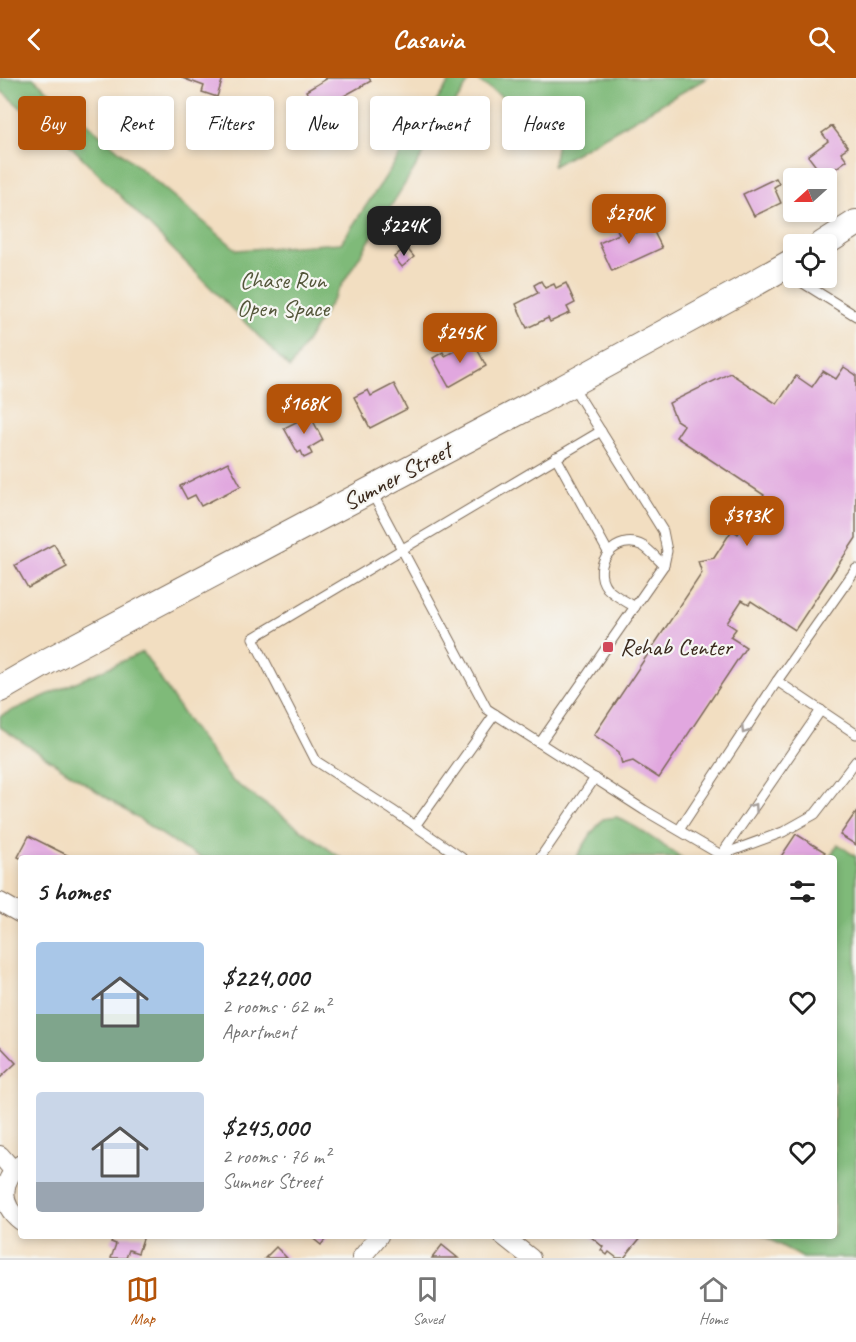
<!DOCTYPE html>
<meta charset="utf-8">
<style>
:root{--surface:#fff;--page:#f6f6f6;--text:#222;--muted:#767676;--line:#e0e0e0;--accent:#b45309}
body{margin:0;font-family:Caveat,sans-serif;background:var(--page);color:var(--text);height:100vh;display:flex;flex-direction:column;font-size:22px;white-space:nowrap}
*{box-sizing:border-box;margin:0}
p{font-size:20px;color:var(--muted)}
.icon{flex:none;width:33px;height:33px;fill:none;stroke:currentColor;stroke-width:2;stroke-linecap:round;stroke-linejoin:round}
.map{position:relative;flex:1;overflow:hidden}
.sheet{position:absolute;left:18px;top:777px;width:819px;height:384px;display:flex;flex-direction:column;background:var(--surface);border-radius:6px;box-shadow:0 3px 9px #0003}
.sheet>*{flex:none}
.guide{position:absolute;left:18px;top:18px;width:820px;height:54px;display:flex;gap:12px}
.needle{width:39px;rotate:249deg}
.buttons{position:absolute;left:783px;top:90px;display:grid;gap:12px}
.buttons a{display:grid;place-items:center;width:54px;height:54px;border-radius:6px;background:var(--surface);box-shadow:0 3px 9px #0003;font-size:30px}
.price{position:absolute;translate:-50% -51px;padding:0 14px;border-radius:12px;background:var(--accent);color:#fff;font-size:20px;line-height:39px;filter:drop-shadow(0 2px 3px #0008)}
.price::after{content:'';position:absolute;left:50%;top:36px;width:18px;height:14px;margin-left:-9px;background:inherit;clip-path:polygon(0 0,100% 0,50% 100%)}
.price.selected{background:#222;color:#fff}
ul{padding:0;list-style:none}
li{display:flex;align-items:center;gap:18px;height:150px;padding:0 18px}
li span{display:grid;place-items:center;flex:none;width:168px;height:120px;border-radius:6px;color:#555}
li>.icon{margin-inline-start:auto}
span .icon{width:72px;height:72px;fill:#fffc;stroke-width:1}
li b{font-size:26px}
h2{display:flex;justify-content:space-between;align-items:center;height:72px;padding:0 18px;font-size:26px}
.chip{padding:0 21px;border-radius:6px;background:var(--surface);box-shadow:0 3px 9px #0003;font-size:21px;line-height:54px}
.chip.selected{background:var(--accent);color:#fff}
header{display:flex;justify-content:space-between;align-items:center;height:78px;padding:0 18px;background:var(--accent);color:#fff;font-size:27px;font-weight:700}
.tab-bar{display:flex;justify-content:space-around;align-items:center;height:84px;border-top:2px solid var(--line);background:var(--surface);font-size:16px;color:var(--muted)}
.tab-bar a{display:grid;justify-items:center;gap:3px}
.tab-bar .selected{color:var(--accent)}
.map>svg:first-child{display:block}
.forest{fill:#7fba79;stroke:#5d724c;stroke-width:1.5}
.building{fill:#e1a7df}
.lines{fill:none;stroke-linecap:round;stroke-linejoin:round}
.lane-casing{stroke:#7b6957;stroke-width:11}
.street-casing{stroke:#7b6957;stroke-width:20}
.secondary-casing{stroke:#7b6957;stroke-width:28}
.lane{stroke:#fff;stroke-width:9}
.street{stroke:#fff;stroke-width:18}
.secondary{stroke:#fff;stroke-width:26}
.oneway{stroke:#a79f9a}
.poi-dot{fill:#d1495b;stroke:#f6f6f2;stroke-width:2}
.labels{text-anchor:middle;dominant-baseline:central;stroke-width:4.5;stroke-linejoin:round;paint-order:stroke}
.park-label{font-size:24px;fill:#54563a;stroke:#f6f6f2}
.street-label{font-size:24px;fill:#3b2a1e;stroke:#f6f6f2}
.poi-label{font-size:24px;fill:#3b2a1e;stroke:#f6f6f2;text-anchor:start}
</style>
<header><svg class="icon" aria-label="back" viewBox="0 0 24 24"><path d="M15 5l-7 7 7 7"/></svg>Casavia<svg class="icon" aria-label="search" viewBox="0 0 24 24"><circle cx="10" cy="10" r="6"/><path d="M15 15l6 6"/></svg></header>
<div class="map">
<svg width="856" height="1180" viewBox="0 0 856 1180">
<rect width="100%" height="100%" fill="#f6f6f2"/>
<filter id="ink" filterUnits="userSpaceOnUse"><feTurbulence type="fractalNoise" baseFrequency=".0167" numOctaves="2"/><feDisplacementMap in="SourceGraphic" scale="12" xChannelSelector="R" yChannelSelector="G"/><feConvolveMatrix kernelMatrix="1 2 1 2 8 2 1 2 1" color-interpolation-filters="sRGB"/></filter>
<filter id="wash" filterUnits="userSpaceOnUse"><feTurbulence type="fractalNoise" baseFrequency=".008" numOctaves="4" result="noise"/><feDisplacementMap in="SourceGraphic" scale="24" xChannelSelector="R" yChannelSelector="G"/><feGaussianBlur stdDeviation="1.35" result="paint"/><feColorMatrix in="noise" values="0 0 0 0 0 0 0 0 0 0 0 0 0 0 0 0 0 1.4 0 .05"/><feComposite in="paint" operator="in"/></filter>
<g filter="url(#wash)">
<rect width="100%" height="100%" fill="#f2dec1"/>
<g class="forest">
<polygon points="0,0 33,0 237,172 341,165 452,0 471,0 290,290 51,48 47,52 0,12"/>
<polygon points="474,0 707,0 553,88 558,57"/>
<polygon points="143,574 185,639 231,702 341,780 203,780 184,771 0,649 0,638"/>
<polygon points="617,739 637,750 682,780 576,780 591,756 603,741"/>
<polygon points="838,766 856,779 856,1180 803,1180 764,1158 834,1158 834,780 829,780"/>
</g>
<g id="blocks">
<g class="building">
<polygon points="182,0 223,0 217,19 202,14 204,8"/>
<polygon points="325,0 369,0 371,3 317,33 306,13 326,1"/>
<polygon points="832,48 848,69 841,74 847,82 824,99 808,78 828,63 822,55"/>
<polygon points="776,100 779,106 774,109 781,125 754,138 743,116"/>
<polygon points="627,138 636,155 651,148 662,170 612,193 599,165 619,156 614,144"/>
<polygon points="406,169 414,179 402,189 394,179"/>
<polygon points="541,203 545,210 554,206 556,210 566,205 575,225 567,229 570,235 550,244 548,240 527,250 516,226 538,215 534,207"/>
<polygon points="473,263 486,288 449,309 433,280 443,274 445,278"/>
<polygon points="844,289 856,297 856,460 795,552 751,523 749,526 742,522 727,545 736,551 730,559 746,569 659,700 633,683 622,686 619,674 594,657 702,495 698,483 714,480 732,452 738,456 764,417 676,359 684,347 676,342 669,325 730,295 777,326 796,298 812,309 823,293 836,301"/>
<polygon points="394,306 407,331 370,350 354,319 368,312 371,318"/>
<polygon points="310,337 323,362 309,370 312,376 304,380 301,373 298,375 284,350"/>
<polygon points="228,384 241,408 201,428 195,417 187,421 180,408"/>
<polygon points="54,466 67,489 28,510 15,487"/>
<polygon points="856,734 856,767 840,757"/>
<polygon points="796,756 825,774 821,780 780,780"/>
<polygon points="29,758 73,780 20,780 18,779"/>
<polygon points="0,968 16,985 0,1000"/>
<polygon points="114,1158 144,1158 138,1175 129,1172 126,1180 111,1180 116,1166 111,1164"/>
<polygon points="310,1158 328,1158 321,1167"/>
<polygon points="590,1158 642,1158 624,1180 617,1180 609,1174 607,1177 601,1172 603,1169"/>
<polygon points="442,1167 458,1180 432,1180"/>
<polygon points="276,1169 287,1180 265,1180"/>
</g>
</g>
</g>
<g filter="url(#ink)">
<use href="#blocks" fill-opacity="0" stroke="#7b6957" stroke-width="1.5"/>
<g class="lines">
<defs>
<g id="lane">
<polyline points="795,200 856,238"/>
<polyline points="556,379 608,474"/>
<polyline points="372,415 487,631 644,732 721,777 783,754 815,736 856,683"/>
<path d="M635 529C626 523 614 518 607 510 589 487 617 454 643 468 650 472 657 481 664 487"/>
<polyline points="777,603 856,656"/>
<polyline points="540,665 664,487 667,473 663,453 572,307"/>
<polyline points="415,748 495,636"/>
<polyline points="679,752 777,603 856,491"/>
<polyline points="721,777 821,632"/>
<polyline points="462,780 392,732 316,683 253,560 601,353"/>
<polyline points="540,780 595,700"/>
</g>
<g id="street">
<polyline points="0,824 21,836"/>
<polyline points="0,1077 13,1092"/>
<path d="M21 1086C0 1103 0 1127 21 1143"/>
<polyline points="503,1158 531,1180"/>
<polyline points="361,1180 379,1158"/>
</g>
<g id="secondary">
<polyline points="823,166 856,145"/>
<polyline points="0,611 50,582 556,314 741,213 794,183"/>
</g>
</defs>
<use href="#lane" class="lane-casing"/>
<use href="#street" class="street-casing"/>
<use href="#secondary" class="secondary-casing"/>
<use href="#lane" class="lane"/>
<use href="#street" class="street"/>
<use href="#secondary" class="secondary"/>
</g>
<defs><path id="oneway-chevron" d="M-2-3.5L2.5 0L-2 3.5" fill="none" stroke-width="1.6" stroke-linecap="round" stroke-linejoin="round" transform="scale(1.5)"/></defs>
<g class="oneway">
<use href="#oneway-chevron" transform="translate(745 652) rotate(123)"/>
<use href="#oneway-chevron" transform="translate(754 729) rotate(-55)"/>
</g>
</g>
<rect class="poi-dot" x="602" y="563" width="12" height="12" rx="3"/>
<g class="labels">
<g class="park-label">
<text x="283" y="202">Chase Run<tspan x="283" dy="28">Open Space</tspan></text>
</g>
<g class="street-label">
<text transform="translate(397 398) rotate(-28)">Sumner Street</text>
</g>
<g class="poi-label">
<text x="620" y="569">Rehab Center</text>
</g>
</g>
</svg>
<div class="buttons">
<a><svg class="needle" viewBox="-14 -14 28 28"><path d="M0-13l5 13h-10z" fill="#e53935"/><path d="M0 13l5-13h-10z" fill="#767676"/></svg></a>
<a><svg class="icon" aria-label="locate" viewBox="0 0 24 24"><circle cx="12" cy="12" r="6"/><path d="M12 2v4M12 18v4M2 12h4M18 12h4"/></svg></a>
</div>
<b class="price" style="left:629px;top:167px">$270K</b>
<b class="price selected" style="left:404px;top:179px">$224K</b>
<b class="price" style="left:460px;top:286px">$245K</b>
<b class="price" style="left:304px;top:357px">$168K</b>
<b class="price" style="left:747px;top:469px">$393K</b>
<div class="guide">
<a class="chip selected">Buy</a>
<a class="chip">Rent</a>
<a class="chip">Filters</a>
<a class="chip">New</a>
<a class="chip">Apartment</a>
<a class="chip">House</a>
</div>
<section class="sheet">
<h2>5 homes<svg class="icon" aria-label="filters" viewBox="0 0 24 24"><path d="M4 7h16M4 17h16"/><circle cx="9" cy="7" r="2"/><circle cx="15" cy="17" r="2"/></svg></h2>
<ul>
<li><span style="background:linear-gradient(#a9c7e8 60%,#7fa58c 0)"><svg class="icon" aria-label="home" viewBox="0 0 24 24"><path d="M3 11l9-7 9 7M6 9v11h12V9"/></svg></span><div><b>$224,000</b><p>2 rooms · 62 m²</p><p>Apartment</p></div><svg class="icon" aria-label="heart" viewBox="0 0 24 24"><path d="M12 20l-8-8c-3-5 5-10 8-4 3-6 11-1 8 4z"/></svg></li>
<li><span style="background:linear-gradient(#c9d6e8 75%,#9aa5b1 0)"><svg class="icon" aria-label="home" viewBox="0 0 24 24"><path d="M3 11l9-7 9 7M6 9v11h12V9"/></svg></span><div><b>$245,000</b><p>2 rooms · 76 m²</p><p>Sumner Street</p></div><svg class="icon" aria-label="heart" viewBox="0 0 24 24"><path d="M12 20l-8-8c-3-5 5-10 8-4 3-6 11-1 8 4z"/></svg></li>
</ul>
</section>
</div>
<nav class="tab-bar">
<a class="selected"><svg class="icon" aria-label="map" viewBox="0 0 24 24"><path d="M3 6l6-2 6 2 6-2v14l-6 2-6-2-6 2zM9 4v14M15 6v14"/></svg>Map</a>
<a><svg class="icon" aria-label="saved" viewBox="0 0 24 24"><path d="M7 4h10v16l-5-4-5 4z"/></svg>Saved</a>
<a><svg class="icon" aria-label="home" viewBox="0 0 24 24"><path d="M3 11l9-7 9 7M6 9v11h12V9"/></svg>Home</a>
</nav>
